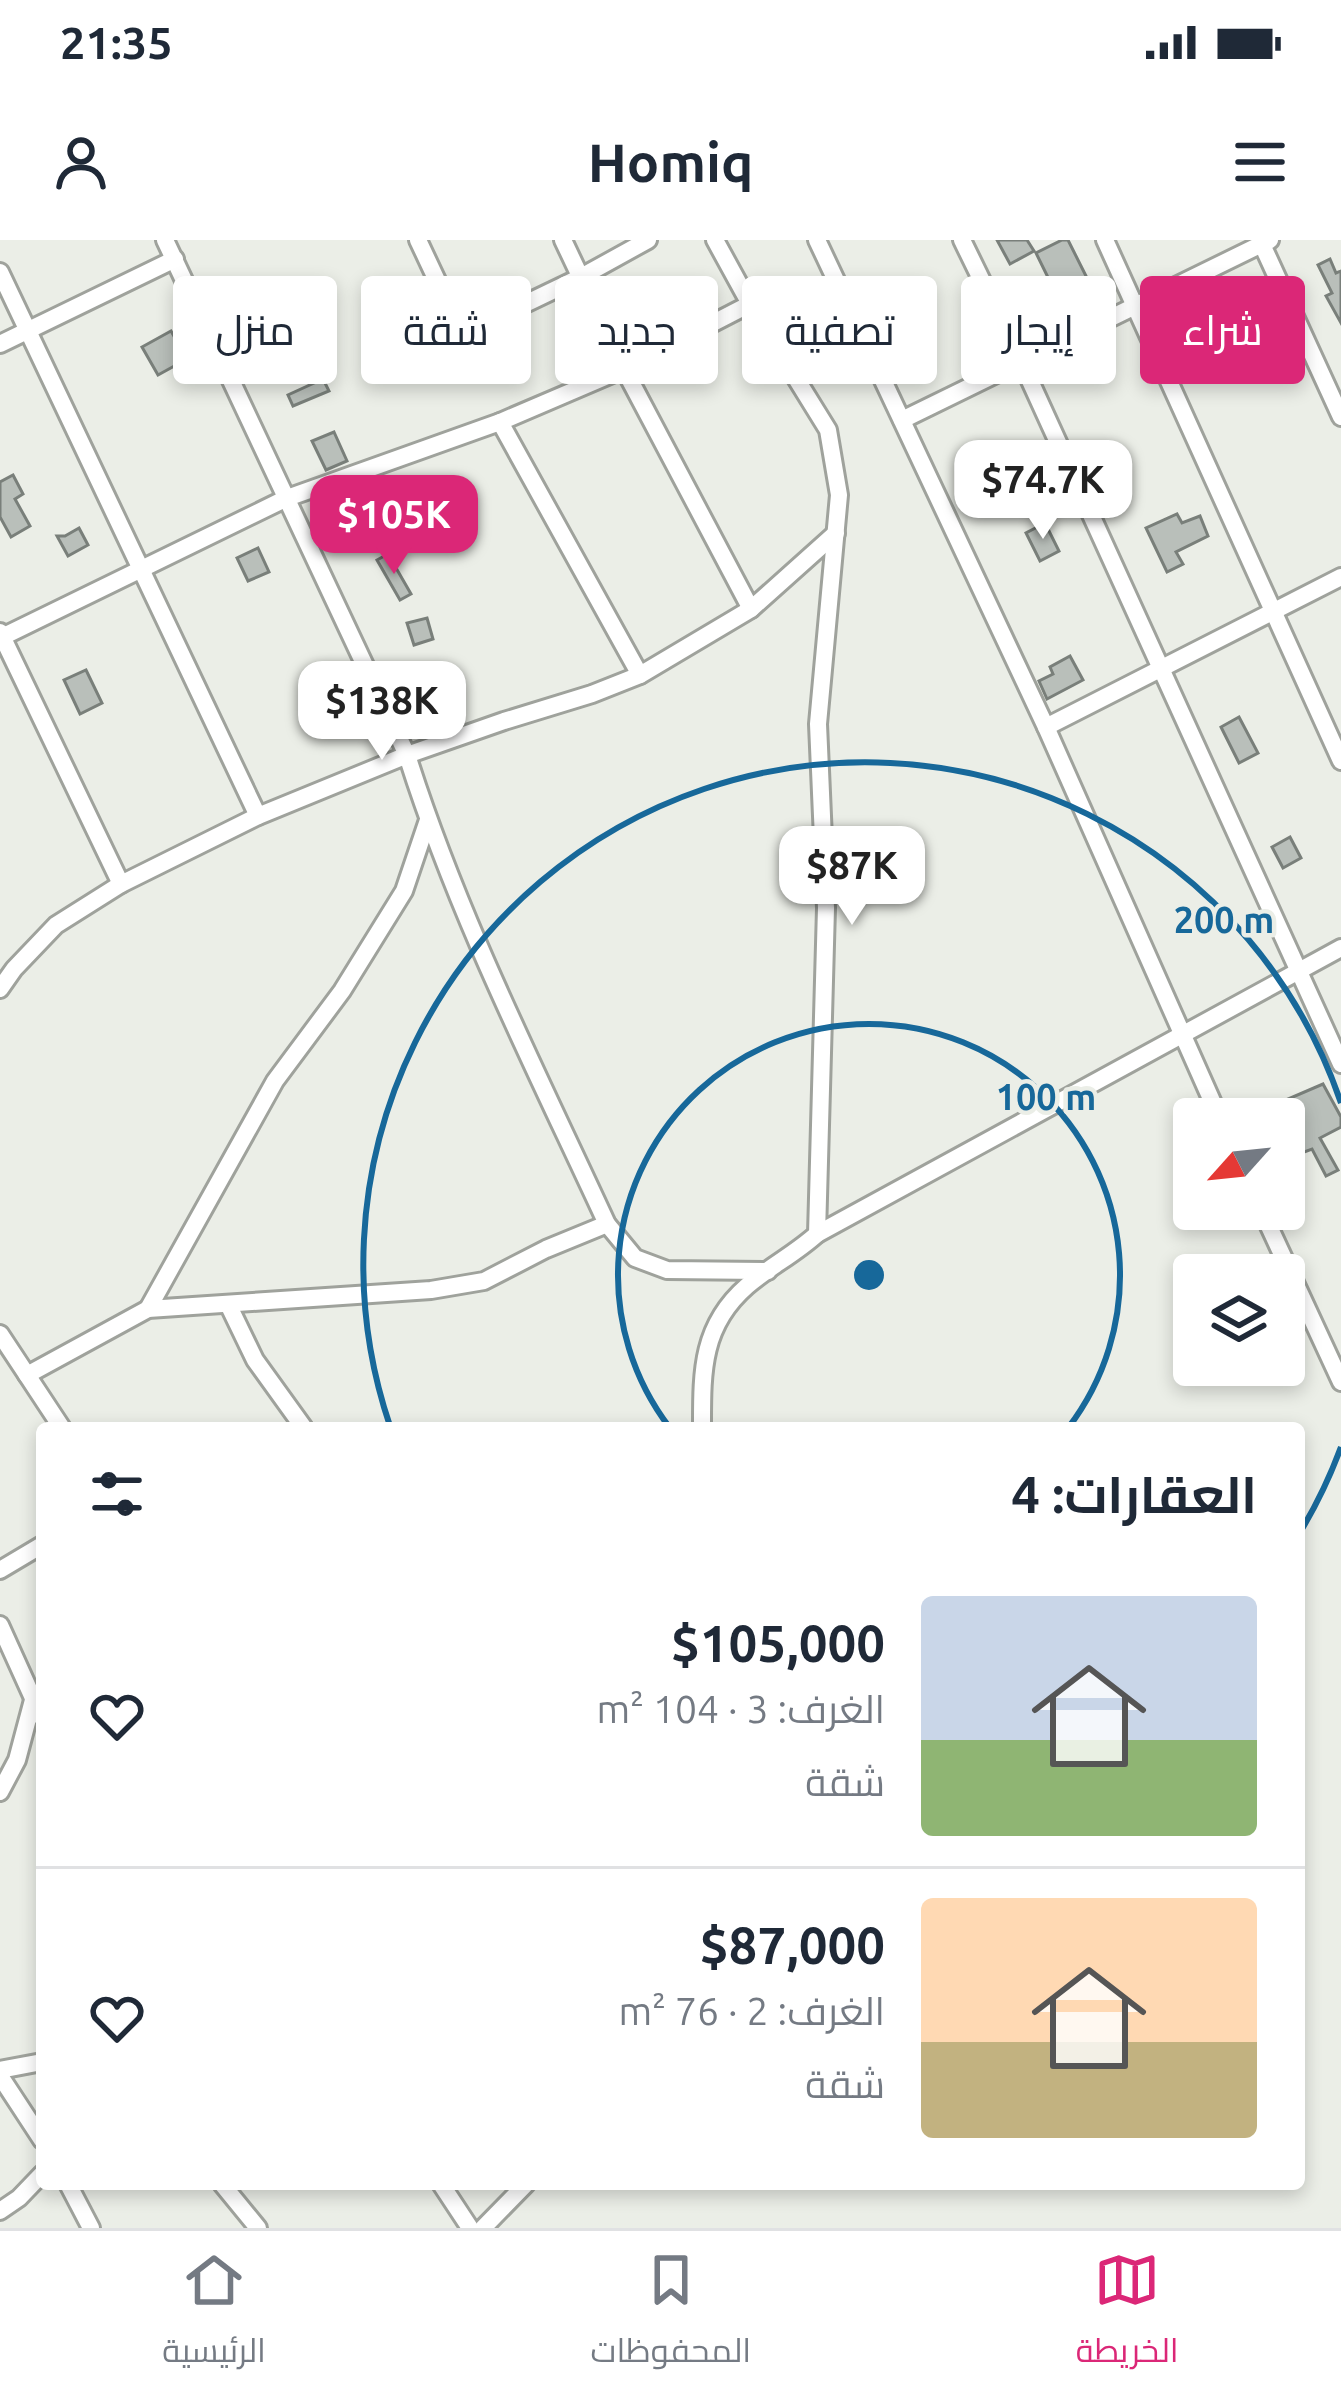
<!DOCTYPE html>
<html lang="ar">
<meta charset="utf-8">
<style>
:root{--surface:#fff;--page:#f6f6f7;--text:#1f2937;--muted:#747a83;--line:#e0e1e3;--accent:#db2777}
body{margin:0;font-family:Ubuntu,Cairo,sans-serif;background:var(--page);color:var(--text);direction:rtl;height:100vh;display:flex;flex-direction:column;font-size:45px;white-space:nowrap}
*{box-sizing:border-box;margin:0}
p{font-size:39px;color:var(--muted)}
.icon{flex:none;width:66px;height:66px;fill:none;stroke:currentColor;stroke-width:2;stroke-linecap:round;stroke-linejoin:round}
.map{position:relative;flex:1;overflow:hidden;direction:ltr}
.drawer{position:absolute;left:36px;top:1182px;width:1269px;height:768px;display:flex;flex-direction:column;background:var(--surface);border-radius:12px;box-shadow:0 6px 18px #0003;direction:rtl}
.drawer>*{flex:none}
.banner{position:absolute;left:36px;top:36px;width:1269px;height:108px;direction:rtl;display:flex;gap:24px}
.needle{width:78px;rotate:243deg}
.buttons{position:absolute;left:1173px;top:858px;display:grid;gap:24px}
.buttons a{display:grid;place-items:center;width:132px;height:132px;border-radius:12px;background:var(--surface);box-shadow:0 6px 18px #0003;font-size:60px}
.price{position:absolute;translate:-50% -102px;padding:0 27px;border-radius:24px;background:#fff;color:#222;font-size:39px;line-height:78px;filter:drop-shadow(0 3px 6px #0008)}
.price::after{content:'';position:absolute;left:50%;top:72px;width:36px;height:27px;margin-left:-18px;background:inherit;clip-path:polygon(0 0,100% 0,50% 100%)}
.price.selected{background:var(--accent);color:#fff}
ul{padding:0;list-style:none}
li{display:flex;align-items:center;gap:36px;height:300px;padding:0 48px}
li+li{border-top:3px solid var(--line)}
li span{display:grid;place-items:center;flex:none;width:336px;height:240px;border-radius:12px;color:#555}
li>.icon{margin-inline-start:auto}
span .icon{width:144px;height:144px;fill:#fffc;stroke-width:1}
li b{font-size:51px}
h2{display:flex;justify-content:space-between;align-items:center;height:144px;padding:0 48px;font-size:51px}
.pill{padding:0 42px;border-radius:12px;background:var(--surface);box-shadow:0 6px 18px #0003;font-size:42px;line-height:108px}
.pill.selected{background:var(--accent);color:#fff}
.status{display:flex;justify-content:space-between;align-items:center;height:84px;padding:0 60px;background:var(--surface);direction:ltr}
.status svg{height:33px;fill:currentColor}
header{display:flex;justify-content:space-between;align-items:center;height:156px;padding:0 48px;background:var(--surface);font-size:54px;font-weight:700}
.menu{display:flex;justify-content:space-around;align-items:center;height:168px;border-top:3px solid var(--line);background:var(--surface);font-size:33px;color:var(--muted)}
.menu a{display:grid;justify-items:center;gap:6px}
.menu .selected{color:var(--accent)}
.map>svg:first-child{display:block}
.building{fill:#b9bfba;stroke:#797f7a;stroke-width:3}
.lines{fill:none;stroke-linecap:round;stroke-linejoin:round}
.minor-casing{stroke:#9fa29c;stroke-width:22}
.minor{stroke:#fff;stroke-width:16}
.ring{fill:none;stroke:#17689a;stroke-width:6}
.centre{fill:#17689a;stroke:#ebeee7;stroke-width:6}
.ring-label{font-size:36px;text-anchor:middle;font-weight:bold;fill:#17689a;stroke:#ebeee7;stroke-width:9;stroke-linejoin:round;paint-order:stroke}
</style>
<div class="status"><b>21:35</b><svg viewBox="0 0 49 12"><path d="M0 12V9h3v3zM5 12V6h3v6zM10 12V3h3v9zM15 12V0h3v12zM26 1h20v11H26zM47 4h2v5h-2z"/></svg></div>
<header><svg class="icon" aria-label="menu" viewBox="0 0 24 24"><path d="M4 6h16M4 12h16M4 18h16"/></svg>Homiq<svg class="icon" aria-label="person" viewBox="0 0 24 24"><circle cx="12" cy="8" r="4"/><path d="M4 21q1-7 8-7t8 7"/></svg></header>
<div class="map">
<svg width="1341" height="1988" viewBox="0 0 1341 1988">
<rect width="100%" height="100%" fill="#ebeee7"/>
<g class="building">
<polygon points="997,0 1027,0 1034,11 1010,24"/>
<polygon points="1062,0 1068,0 1094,52 1064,70 1036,13"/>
<polygon points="1330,19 1336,33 1341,31 1341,83 1326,56 1332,53 1318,25"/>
<polygon points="171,91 187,119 158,135 142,107"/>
<polygon points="323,139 329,151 293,166 288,155"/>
<polygon points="334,192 347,221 326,230 312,201"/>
<polygon points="13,235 23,254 15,259 30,286 11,297 0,277 0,242"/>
<polygon points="1177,274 1182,283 1200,276 1208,296 1176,312 1183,324 1167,332 1146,288"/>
<polygon points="1045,283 1059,311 1040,321 1026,293"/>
<polygon points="79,288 88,305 68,316 57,296 65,296"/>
<polygon points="258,308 269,332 248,341 237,318"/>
<polygon points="388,314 411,354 400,360 377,320"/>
<polygon points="427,378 433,399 414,405 407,383"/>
<polygon points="1070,416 1083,440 1047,459 1039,441 1053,434 1050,427"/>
<polygon points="86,430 102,463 80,474 64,440"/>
<polygon points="1239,477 1258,513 1239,523 1221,487"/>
<polygon points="1290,597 1301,618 1283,628 1272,607"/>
<polygon points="1323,844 1341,877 1341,887 1320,898 1338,930 1326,936 1312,909 1296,915 1285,888 1299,882 1288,859"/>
</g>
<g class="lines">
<defs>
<g id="minor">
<path d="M165 0 407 515C458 677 536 830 607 984L635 1018 667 1030 768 1031"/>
<polyline points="418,0 448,64 461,81 481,85 581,37 648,0"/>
<polyline points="563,0 624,129 751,369"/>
<polyline points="817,0 1046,487 1220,879"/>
<polyline points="962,0 1021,121 1341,824"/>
<polyline points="1105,0 1341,521"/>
<polyline points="1260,0 1341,177"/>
<polyline points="0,32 258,576"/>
<polyline points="0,104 175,19"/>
<polyline points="902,180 1270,0"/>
<polyline points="0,392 121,644"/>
<polyline points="2,397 287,258 500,182"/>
<polyline points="640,435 500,182 624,129 750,64"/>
<polyline points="1046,487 1341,337"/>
<polyline points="0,749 14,729 56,685 121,644 258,576 407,515 504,481 592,454 640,435 751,369 836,293"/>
<polyline points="1261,969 1341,1142"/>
<polyline points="817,994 1341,708"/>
<polyline points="228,1064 255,1120 304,1188"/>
<polyline points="148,1069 275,841 342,751 404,651 428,580"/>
<polyline points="0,1094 62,1188"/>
<polyline points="27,1135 148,1069 431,1050 484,1041 546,1009 607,984"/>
<path d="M702 1188C702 1132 701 1086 747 1046 769 1027 795 1014 817 994L826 668 818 484 839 255 828 190 750 64 715 0"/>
<polyline points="0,1330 42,1305"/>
<polyline points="0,1385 42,1478"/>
<polyline points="0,1552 17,1520 33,1460"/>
<polyline points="0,1830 42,1822"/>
<polyline points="0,1836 42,1900"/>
<polyline points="68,1944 91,1988"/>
<polyline points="222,1944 258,1988"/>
<polyline points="441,1944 470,1988"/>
<polyline points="0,1971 19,1958 42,1934"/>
<polyline points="483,1988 526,1944"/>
</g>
</defs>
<use href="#minor" class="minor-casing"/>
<use href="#minor" class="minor"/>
</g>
<g class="ring">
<path d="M670 1188A251 251 0 1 1 1068 1188"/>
<path d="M1341 1207A502 502 0 0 1 1299 1294M390 1186A502 502 0 0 1 1341 863"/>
</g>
<circle cx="869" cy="1035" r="18" class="centre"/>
<g class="ring-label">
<text x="1224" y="693">200 m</text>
<text x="1046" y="870">100 m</text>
</g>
</svg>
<div class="buttons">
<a><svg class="needle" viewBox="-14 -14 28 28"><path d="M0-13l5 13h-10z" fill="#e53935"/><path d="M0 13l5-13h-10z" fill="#747a83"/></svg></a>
<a><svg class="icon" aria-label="layers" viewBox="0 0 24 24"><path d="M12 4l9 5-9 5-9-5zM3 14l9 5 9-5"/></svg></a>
</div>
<b class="price" style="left:1043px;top:302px">$74.7K</b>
<b class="price selected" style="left:394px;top:337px">$105K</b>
<b class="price" style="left:382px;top:523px">$138K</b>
<b class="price" style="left:852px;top:688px">$87K</b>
<div class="banner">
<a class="pill selected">شراء</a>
<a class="pill">إيجار</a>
<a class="pill">تصفية</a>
<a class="pill">جديد</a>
<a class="pill">شقة</a>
<a class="pill">منزل</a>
</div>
<section class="drawer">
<h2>العقارات: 4<svg class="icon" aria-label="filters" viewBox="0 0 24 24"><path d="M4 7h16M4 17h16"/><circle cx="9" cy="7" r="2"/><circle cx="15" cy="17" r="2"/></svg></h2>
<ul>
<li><span style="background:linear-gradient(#c9d6e8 60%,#8fb573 0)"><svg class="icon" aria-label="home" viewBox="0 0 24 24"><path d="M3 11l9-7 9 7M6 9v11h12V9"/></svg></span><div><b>$105,000</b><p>الغرف: 3 · 104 m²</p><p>شقة</p></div><svg class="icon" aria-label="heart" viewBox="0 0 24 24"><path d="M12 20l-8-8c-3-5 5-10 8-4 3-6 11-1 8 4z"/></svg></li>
<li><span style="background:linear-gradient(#ffd9b3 60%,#c2b280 0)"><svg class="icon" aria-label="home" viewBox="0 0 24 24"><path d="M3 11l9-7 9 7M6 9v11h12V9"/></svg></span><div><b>$87,000</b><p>الغرف: 2 · 76 m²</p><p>شقة</p></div><svg class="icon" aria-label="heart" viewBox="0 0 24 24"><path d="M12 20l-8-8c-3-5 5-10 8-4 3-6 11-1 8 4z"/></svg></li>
</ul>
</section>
</div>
<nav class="menu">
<a class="selected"><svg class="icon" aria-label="map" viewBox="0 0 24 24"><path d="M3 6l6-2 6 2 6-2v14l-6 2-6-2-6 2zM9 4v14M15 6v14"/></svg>الخريطة</a>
<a><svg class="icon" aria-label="saved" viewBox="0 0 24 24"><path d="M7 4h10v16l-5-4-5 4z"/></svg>المحفوظات</a>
<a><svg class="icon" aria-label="home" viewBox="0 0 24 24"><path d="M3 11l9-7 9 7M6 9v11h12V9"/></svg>الرئيسية</a>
</nav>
